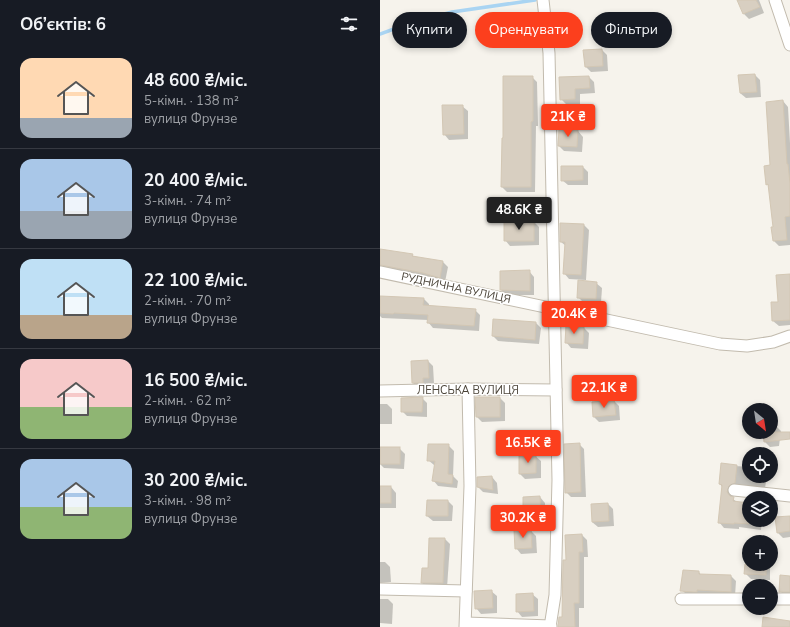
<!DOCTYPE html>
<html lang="uk">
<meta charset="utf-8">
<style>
:root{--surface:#171b24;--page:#20242c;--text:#f1f3f6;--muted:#9ea1a6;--line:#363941;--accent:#fc3f1d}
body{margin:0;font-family:"Nunito Sans",sans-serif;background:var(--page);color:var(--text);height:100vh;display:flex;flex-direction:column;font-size:15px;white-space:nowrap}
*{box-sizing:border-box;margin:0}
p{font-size:13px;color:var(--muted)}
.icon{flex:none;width:22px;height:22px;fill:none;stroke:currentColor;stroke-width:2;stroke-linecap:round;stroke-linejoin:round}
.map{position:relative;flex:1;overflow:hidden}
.sheet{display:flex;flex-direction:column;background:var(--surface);width:380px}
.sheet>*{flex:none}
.top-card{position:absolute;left:12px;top:12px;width:338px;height:36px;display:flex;gap:8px}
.needle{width:26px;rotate:150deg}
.tools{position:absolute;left:362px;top:403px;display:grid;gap:8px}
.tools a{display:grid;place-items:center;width:36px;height:36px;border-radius:50%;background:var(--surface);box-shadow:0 2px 6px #0003;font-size:20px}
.price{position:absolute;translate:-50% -34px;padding:0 9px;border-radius:4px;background:var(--accent);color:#fff;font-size:13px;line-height:26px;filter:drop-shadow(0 1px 2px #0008)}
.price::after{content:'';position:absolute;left:50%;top:24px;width:12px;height:9px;margin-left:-6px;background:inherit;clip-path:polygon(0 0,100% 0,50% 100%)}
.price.active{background:#222;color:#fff}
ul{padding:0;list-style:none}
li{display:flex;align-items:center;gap:12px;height:100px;padding:0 20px}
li+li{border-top:1px solid var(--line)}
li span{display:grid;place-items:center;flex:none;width:112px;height:80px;border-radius:12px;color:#555}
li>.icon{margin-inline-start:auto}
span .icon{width:48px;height:48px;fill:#fffc;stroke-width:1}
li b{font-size:17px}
h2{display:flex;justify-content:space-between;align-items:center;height:48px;padding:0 20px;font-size:17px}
.pill{padding:0 14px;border-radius:18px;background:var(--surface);box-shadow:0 2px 6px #0003;font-size:14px;line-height:36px}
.pill.active{background:var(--accent);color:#fff}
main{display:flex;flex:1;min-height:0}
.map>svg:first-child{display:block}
.shadow{fill:#0003}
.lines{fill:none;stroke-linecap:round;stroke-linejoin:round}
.stream{stroke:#a9d4f2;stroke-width:3.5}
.building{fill:#d8cfc1;stroke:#d3c7b4}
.minor-casing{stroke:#c2bbae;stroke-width:13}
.minor{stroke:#fff;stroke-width:11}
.labels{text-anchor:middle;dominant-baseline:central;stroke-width:3;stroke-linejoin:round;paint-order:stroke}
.street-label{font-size:11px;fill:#4b4439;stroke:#fff}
</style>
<main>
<section class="sheet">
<h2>Об’єктів: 6<svg class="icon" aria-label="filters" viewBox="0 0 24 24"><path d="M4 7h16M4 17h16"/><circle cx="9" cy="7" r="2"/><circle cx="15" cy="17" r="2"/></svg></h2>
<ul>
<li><span style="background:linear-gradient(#ffd9b3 75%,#9aa5b1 0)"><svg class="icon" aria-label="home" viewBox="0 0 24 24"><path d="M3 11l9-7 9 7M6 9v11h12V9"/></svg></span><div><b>48 600 ₴/міс.</b><p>5-кімн. · 138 m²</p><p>вулиця Фрунзе</p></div></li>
<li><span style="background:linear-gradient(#a9c7e8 65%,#9aa5b1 0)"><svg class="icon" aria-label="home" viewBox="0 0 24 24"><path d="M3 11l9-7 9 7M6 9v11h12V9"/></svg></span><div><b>20 400 ₴/міс.</b><p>3-кімн. · 74 m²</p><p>вулиця Фрунзе</p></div></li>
<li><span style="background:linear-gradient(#bfe0f5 70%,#b9a48a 0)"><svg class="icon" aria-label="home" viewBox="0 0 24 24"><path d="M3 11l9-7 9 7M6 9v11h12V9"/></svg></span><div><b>22 100 ₴/міс.</b><p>2-кімн. · 70 m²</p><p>вулиця Фрунзе</p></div></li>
<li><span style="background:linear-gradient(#f6c9c9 60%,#8fb573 0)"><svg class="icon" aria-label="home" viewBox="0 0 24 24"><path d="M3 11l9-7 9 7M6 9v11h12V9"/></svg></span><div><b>16 500 ₴/міс.</b><p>2-кімн. · 62 m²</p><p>вулиця Фрунзе</p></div></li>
<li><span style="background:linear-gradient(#a9c7e8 60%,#8fb573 0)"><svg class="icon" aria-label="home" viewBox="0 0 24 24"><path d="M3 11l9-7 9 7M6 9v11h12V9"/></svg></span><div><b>30 200 ₴/міс.</b><p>3-кімн. · 98 m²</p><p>вулиця Фрунзе</p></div></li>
</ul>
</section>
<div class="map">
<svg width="410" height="627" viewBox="0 0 410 627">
<rect width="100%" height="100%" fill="#f6f3ec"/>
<g class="shadow">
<polygon points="358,0 379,0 384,13 369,19 364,14"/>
<polygon points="222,50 227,55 228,71 211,72 206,67 205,51"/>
<polygon points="375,75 380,80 381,97 366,98 360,93"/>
<polygon points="152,77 157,82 158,126 156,126 155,192 127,192 122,187"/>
<polygon points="209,77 214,82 215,93 200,94 200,104 186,104 181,99"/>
<polygon points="403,101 408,107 410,143 410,245 399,246 394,241 394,227 389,187 387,184"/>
<polygon points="82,106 88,111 88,139 69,140 64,134"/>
<polygon points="198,131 203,137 202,152 184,151 179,146"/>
<polygon points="203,167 208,172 208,185 188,185 182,180"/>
<polygon points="153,221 159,227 159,245 130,246 125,240"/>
<polygon points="181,224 204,225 209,230 206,280 189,279 184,273 186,246 181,242"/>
<polygon points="0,250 32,255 35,257 63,262 68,267 65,282 0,270"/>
<polygon points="149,271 154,277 154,295 126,295 121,290"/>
<polygon points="410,275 410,325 399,326 393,321"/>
<polygon points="216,283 222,288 221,303 203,302 198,297"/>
<polygon points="0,297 44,299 49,304 49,307 95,310 100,315 99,331 53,328 48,322 48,320 2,318 0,316"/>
<polygon points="156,323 161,328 159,344 118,341 113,336"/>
<polygon points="204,328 209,333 208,349 191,348 186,342"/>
<polygon points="48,361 53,366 54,383 48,383 48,388 38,388 33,383"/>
<polygon points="42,398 47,403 47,417 27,416 22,411"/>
<polygon points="120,398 125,403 125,421 102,422 97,417"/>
<polygon points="234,401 239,406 240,420 219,422 214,417"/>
<polygon points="0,404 7,404 12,409 12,424 0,424"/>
<polygon points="396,426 401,431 399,446 390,447 385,442 384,432 391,432 391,427"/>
<polygon points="199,444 204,449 206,497 191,497 186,492"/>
<polygon points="68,445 74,451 73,476 78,481 77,488 58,486 53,480 55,465 54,465 48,460"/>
<polygon points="0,448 19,448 25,454 24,469 4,468 0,464"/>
<polygon points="155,456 161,461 161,478 145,479 140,474"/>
<polygon points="342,465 369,467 369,476 387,476 385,488 354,491 352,498 358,503 369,504 369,520 382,520 381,530 359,527 359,529 344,528 339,522 342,487 340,484"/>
<polygon points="112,477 117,483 118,494 103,492 98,487"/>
<polygon points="0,487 11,487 16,493 16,508 0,508"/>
<polygon points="160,497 165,503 165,519 150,520 144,515"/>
<polygon points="68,501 73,506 72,521 53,521 47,516"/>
<polygon points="228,504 233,509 234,526 218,527 212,522"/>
<polygon points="410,517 410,537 403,538 398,533"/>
<polygon points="151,531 156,536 157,553 141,554 136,548"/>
<polygon points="202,535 207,540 208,557 204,557 204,608 199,608 199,627 179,627 183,618 187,561"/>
<polygon points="65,539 70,544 67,588 48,588 42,583"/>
<polygon points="366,559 369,559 369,564 390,564 390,580 371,579 366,574"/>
<polygon points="0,562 5,562 10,567 11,582 0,583"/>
<polygon points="319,572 321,575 351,576 356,581 355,596 307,595 302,590"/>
<polygon points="410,577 410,597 406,597 400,591"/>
<polygon points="111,591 117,596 117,613 101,614 96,608"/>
<polygon points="152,594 158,599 158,616 142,617 137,611"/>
<polygon points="0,599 8,599 13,604 12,624 0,623"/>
</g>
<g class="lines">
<polyline class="stream" points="0,34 30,23 72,12 155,0"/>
</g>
<g class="building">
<polygon points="357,0 376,0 380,7 363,14"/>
<polygon points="222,49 223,66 205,67 203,50"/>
<polygon points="375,74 377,92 360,93 358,75"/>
<polygon points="123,76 153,76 153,121 151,122 151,187 121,187 122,138 123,138"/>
<polygon points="209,76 210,88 195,89 195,99 180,100 179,77"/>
<polygon points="403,100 407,164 408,164 410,183 410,216 405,217 407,240 393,241 391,227 393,227 388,184 386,185 384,166 390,165 386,102"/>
<polygon points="62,105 83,105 84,134 63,135"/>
<polygon points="179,129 198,130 197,147 178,146"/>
<polygon points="181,166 203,166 203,180 181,181"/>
<polygon points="154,220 154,241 124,241 124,221"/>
<polygon points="180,223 204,224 201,275 183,274 185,242 180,242"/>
<polygon points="0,249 33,254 32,256 63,261 60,278 43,273 0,265"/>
<polygon points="150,270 150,291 120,290 120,271"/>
<polygon points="410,274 410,320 392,321 391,302 398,302 396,275"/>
<polygon points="198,280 217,282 216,299 197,298"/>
<polygon points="0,296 44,298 43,305 96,309 94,326 47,323 48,315 14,313 13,314 0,313"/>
<polygon points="113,319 156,322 155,340 112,336"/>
<polygon points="186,325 204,327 203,344 185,343"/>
<polygon points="48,360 49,378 43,378 43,383 32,383 31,361"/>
<polygon points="43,397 42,412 21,412 21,398"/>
<polygon points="95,397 120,397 120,417 96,417"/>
<polygon points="234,400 236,415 213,417 212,402"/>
<polygon points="383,432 410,432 410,439 384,442"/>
<polygon points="200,443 201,492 185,493 184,444"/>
<polygon points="48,444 69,444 68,474 73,475 72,484 52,481 55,461 47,461"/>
<rect x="0" y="447" width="20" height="17"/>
<polygon points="156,455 156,473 139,474 139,456"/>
<polygon points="341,463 357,465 355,483 349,486 347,492 350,496 354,497 353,501 369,503 369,524 354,523 354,524 338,523 342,485 339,484"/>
<polygon points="112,476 113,490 97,487 97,477"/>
<rect x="0" y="486" width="11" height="17"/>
<polygon points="160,496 161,515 143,515 143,497"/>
<polygon points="47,500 68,500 68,516 46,516"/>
<polygon points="228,503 229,521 212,522 211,504"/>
<polygon points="410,516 410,531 397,533 395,517"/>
<polygon points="134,530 151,530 152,548 135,549"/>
<polygon points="202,534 203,552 199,552 199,603 194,603 195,627 178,627 179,617 182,617 183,560 186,560 185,535"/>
<polygon points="49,538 65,538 63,583 41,583 42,568 48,568"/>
<polygon points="365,564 386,564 386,575 364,574"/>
<polygon points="303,570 319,571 319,574 351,575 351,592 317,590 317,592 313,592 300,591"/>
<polygon points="400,575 410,576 410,592 399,592"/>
<polygon points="112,590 113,608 95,609 94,591"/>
<polygon points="153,593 154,611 136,612 136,594"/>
<polygon points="383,617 410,621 410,627 382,627"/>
</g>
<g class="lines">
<defs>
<g id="minor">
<polyline points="163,0 169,53 178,480 175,595 170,627"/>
<polyline points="395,0 410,45"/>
<polyline points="0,272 340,344 367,346 393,342 410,336"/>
<polyline points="0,391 88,389 176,390"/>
<polyline points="354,490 410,496"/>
<polyline points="0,589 86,591"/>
<polyline points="301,599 369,599"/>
<polyline points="391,599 410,599"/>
<polyline points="86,623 171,626"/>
<polyline points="85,627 90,486 88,389"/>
</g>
</defs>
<use href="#minor" class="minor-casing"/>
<use href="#minor" class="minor"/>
</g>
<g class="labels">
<g class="street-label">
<text transform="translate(76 288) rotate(12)">РУДНИЧНА ВУЛИЦЯ</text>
<text x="88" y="390">ЛЕНСЬКА ВУЛИЦЯ</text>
</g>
</g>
</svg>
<div class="tools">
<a><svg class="needle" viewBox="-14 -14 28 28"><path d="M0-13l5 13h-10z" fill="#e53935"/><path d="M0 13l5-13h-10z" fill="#9ea1a6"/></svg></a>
<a><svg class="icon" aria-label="locate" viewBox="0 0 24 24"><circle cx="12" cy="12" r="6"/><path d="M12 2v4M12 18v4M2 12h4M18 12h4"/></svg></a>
<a><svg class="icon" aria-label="layers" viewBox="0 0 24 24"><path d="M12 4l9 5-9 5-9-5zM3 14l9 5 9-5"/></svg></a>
<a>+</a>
<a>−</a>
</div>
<b class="price" style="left:188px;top:138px">21K ₴</b>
<b class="price active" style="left:139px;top:231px">48.6K ₴</b>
<b class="price" style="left:194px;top:335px">20.4K ₴</b>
<b class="price" style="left:224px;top:409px">22.1K ₴</b>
<b class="price" style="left:148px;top:464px">16.5K ₴</b>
<b class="price" style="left:143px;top:539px">30.2K ₴</b>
<div class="top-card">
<a class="pill">Купити</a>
<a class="pill active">Орендувати</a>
<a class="pill">Фільтри</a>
</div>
</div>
</main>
